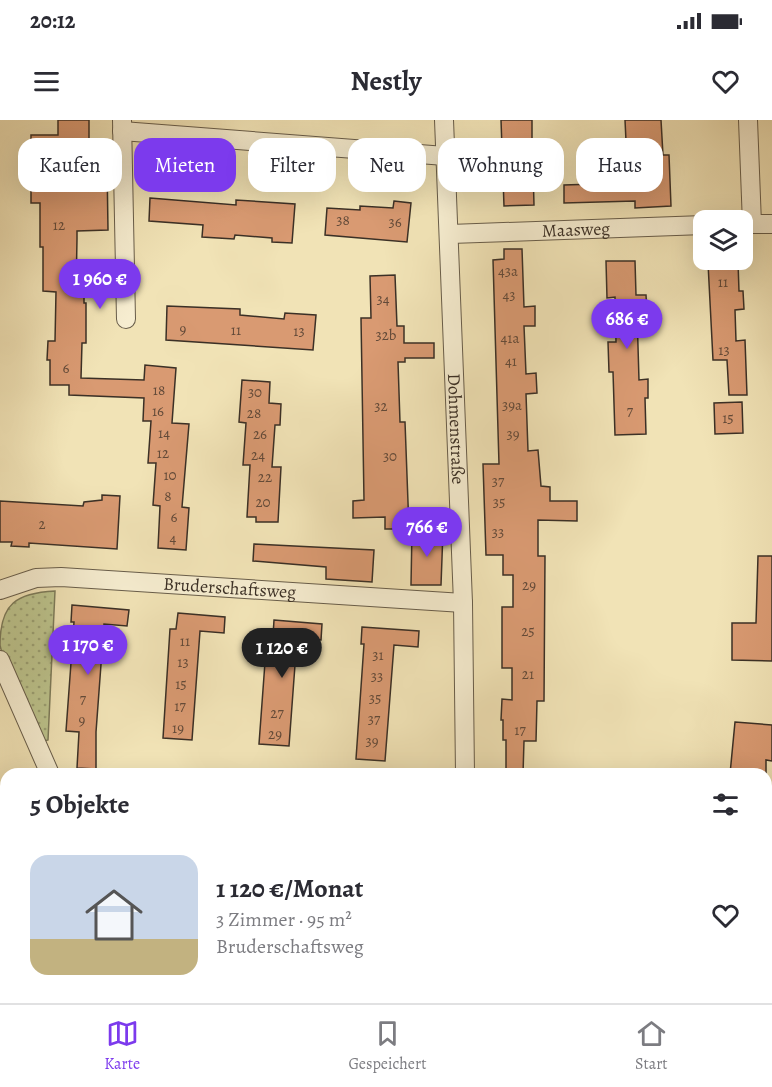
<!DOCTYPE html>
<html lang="de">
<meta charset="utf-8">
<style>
:root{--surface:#fff;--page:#f7f7f7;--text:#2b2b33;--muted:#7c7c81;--line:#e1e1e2;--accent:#7c3aed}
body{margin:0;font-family:Alegreya,serif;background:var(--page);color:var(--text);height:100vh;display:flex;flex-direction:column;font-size:22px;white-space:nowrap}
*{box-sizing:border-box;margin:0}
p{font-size:20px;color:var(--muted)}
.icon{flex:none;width:33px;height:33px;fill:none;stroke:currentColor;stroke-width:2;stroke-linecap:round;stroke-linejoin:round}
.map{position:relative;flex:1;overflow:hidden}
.panel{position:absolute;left:0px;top:648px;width:772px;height:236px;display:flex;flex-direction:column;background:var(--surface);border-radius:18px 18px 0 0;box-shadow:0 6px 24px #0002}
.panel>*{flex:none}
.banner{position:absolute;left:18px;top:18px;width:736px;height:54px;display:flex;gap:12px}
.controls{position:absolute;left:693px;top:90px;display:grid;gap:12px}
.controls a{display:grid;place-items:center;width:60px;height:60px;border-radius:12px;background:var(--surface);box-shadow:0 6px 24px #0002;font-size:30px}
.price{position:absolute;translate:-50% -51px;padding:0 14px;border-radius:21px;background:var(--accent);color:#fff;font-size:20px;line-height:39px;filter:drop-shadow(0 2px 3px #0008)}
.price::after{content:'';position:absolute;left:50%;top:36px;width:18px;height:14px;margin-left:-9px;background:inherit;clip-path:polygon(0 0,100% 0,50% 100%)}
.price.current{background:#222;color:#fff}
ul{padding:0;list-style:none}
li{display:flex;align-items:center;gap:18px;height:150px;padding:0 30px}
li span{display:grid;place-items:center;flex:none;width:168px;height:120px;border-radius:18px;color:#555}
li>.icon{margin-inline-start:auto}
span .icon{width:72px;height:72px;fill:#fffc;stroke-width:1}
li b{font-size:26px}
h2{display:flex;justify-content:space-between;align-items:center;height:72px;padding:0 30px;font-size:26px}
.pill{padding:0 21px;border-radius:18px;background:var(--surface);box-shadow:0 6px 24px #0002;font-size:21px;line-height:54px}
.pill.current{background:var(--accent);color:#fff}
.status{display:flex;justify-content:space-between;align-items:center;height:42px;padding:0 30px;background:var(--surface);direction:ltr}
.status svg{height:16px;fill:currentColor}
header{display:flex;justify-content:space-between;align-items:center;height:78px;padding:0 30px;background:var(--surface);font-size:27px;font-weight:600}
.menu{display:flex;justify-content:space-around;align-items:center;height:84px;border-top:2px solid var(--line);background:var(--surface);font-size:16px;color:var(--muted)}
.menu a{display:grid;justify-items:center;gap:3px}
.menu .current{color:var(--accent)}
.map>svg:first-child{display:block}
.green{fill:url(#green-dots);stroke:#7c7a59;stroke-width:1.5}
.building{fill:#d99a72;stroke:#3b3026;stroke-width:1.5}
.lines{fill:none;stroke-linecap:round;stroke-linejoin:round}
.minor-casing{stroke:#685d4a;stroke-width:20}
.tertiary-casing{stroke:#685d4a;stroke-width:26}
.minor{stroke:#f6edd0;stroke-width:18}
.tertiary{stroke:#f6edd0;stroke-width:24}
.labels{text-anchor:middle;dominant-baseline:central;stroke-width:4.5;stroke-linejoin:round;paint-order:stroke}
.number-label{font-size:15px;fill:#624a39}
.street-label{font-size:18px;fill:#3b3026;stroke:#f6edd0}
</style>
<div class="status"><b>20:12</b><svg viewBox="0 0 49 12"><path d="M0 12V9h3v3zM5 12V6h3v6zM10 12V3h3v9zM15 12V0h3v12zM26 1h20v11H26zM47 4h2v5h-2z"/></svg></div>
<header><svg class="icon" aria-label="menu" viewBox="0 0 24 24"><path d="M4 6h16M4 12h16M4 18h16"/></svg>Nestly<svg class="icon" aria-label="heart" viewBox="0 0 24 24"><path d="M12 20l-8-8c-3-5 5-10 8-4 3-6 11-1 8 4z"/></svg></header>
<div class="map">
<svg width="772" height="883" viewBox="0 0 772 883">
<defs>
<pattern id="green-dots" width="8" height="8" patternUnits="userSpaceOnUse" patternTransform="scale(1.5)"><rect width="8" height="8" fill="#bcc38c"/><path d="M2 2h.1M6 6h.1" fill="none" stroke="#9a9f72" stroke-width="1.8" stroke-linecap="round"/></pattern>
</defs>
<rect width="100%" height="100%" fill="#f1e3b6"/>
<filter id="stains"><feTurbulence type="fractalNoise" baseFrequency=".00333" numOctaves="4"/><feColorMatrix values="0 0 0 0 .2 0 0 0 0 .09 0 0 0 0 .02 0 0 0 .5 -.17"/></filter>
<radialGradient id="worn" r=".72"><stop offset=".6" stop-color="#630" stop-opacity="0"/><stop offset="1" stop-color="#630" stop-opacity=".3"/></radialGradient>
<g class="green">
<path d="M55 471 48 620 41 622C33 603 24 583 16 563 11 551 2 537 0 525 0 483 17 473 55 471Z"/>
<polygon points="469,878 545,878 540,883 468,883"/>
</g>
<g class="building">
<polygon points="58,0 89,0 89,43 107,44 108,110 77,111 77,119 76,172 84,173 84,183 86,183 86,223 82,223 81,258 144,260 145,245 176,248 172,303 189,304 182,387 189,388 186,430 158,428 160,386 153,385 156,343 148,343 151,301 143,301 144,278 69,275 69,265 50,265 50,240 47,240 48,221 55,221 56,172 43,171 43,127 40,127 40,83 31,83 31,15 58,15"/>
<polygon points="501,0 532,0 532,26 536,25 537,48 533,48 534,85 504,86"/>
<polygon points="625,0 661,0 663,35 669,35 671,86 635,88 635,81 564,83 564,65 628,63"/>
<polygon points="150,78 236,85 236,80 295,84 292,123 272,122 272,118 235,115 234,119 202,117 203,105 149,101"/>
<polygon points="394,81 411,83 407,122 325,115 327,88 360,90 360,86 393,88"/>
<polygon points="504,129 522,129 524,187 535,186 535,206 524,206 526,254 536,253 537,273 526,274 528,331 538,330 541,366 550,367 550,381 577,381 577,401 538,400 538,436 545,436 544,581 537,581 536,621 524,621 523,654 506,654 506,620 503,620 503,600 501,600 502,579 512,580 512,548 502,548 502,487 513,487 513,455 503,455 503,435 486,435 483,344 499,344 493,140 504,139"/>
<polygon points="606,141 635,141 636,175 646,175 647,192 637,193 639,260 648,259 648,278 645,278 646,314 615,315 613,252 609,252 608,222 616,222 615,177 607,178"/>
<polygon points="738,142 739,171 743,171 744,189 735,190 736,221 745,220 747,275 729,275 727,240 713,240 708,143"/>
<polygon points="395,155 397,206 404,206 404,223 434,223 434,238 405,238 405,242 398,242 400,302 405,302 409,409 385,409 385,397 353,398 353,381 364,380 361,198 371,198 370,156"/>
<polygon points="167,186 240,189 240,195 284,199 285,193 316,195 313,230 166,220"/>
<polygon points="242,260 270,262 269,283 281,284 280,305 275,305 272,347 281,347 278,402 256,402 256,397 247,397 250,345 243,345 246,303 239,302"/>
<polygon points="742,282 743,313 715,314 714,283"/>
<polygon points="102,375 120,376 117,429 29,423 29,427 11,426 12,422 0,422 0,381 83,386 84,382 102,380"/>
<polygon points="412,410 443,411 441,465 411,465"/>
<polygon points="254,424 374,430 372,462 326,459 326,447 253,441"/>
<polygon points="758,436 772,436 772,541 732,540 732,503 756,503"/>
<polygon points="72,485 129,490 127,506 104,504 96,612 96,649 77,648 79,612 66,611 74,502 71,502"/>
<polygon points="178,493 225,497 224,513 200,511 192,620 163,618 170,509 176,509"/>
<polygon points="274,500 322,504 321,520 297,518 289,626 259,624 267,515 273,516"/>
<polygon points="362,507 419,511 418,527 394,525 385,641 356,639 364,524 361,524"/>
<polygon points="735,602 772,605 772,641 766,640 766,654 730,654"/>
</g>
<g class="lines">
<defs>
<g id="minor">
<polyline points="122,0 126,199"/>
<path id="s1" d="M444 0 463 483 465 654"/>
<polyline points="748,0 752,104"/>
<polyline points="122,11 445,36"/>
<polyline points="742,104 772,104"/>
<path id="s2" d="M450 114 704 105"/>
<path id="s3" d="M0 470 36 458 61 457 463 483"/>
<polyline points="0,540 50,654"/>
<polyline points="0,725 6,724"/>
<polyline points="458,883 459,878"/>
</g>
<g id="tertiary">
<polyline points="766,754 772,751"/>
<polyline points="551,883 557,878"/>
</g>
</defs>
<use href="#minor" class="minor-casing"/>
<use href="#tertiary" class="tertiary-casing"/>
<use href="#minor" class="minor"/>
<use href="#tertiary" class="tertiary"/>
</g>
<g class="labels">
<g class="number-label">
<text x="343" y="100">38</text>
<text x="395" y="102">36</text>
<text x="59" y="105">12</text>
<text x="508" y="151">43a</text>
<text x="723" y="162">11</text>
<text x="509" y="175">43</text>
<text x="383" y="179">34</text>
<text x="183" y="209">9</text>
<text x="236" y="210">11</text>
<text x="299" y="211">13</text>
<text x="386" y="215">32b</text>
<text x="510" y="218">41a</text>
<text x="724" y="230">13</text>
<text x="511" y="241">41</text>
<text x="66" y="248">6</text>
<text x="159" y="270">18</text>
<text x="255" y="272">30</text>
<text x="512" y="285">39a</text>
<text x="381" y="286">32</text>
<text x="158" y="291">16</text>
<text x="630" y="291">7</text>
<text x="254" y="293">28</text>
<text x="728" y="298">15</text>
<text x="164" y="313">14</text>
<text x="260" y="314">26</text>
<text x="513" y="314">39</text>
<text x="163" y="333">12</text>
<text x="258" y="335">24</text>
<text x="390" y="336">30</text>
<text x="170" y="355">10</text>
<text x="265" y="357">22</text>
<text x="498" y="361">37</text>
<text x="168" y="376">8</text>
<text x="263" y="382">20</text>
<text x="499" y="382">35</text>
<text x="174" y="397">6</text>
<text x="42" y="404">2</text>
<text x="498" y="412">33</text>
<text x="173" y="418">4</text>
<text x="529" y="465">29</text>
<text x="528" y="511">25</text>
<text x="185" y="521">11</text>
<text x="378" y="535">31</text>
<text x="183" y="542">13</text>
<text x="528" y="554">21</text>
<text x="377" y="556">33</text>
<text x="181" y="564">15</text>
<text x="375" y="578">35</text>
<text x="83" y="579">7</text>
<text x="180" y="586">17</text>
<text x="277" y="593">27</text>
<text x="374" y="599">37</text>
<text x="82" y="600">9</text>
<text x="178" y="608">19</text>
<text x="520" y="610">17</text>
<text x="275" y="614">29</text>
<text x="372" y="621">39</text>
</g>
<g class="street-label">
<text stroke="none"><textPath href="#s2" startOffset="126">Maasweg</textPath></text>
<text stroke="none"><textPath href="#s1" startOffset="309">Dohmenstraße</textPath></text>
<text stroke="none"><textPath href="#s3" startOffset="232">Bruderschaftsweg</textPath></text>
</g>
</g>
<rect width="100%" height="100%" filter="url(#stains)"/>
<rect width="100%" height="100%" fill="url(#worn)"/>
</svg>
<div class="controls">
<a><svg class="icon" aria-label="layers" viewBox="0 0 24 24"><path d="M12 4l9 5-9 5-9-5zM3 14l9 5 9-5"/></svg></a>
</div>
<b class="price" style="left:100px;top:190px">1 960 €</b>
<b class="price" style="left:627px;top:230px">686 €</b>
<b class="price" style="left:427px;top:438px">766 €</b>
<b class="price" style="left:88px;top:556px">1 170 €</b>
<b class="price current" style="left:282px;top:559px">1 120 €</b>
<div class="banner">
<a class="pill">Kaufen</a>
<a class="pill current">Mieten</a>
<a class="pill">Filter</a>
<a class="pill">Neu</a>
<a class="pill">Wohnung</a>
<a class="pill">Haus</a>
</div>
<section class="panel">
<h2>5 Objekte<svg class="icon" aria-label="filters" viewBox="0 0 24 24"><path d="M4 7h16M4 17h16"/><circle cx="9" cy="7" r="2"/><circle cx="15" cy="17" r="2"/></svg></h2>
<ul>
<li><span style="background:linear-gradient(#c9d6e8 70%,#c2b280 0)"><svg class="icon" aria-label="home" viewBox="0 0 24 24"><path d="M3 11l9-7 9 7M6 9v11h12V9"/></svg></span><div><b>1 120 €/Monat</b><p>3 Zimmer · 95 m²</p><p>Bruderschaftsweg</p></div><svg class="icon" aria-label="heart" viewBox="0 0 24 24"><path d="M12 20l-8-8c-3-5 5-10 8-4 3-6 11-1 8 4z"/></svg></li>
</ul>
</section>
</div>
<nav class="menu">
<a class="current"><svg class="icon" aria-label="map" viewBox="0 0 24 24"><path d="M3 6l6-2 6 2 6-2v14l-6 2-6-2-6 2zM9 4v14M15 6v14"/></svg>Karte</a>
<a><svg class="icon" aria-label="saved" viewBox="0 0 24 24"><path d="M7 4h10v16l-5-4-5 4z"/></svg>Gespeichert</a>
<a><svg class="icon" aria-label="home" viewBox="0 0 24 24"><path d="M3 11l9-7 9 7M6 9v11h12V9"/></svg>Start</a>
</nav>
